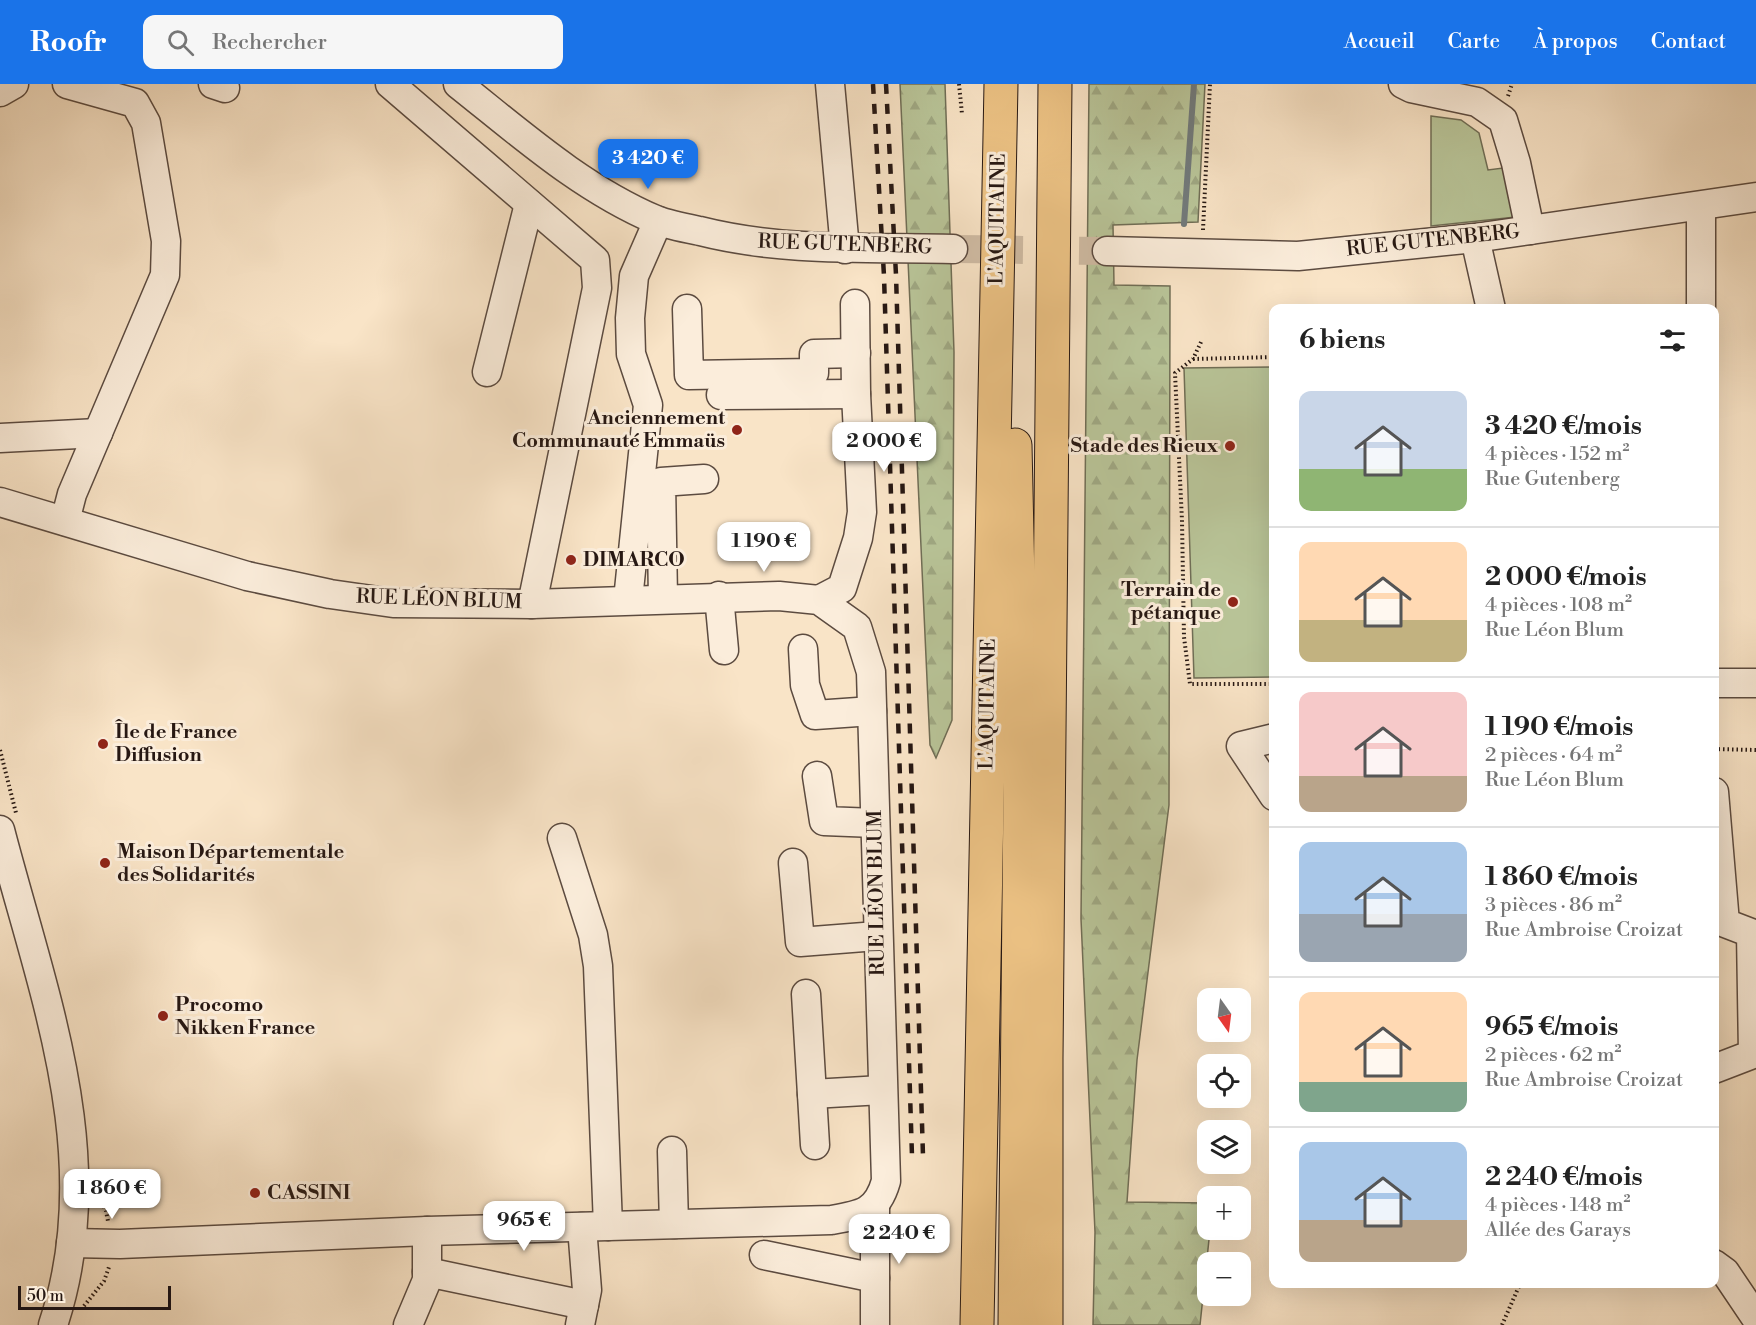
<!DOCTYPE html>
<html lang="fr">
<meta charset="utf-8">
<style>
:root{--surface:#fff;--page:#f6f6f6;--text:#222;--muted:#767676;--line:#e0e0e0;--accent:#1a73e8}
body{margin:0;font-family:"Libre Bodoni",serif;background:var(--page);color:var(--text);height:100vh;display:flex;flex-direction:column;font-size:22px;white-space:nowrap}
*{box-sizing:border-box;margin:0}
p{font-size:20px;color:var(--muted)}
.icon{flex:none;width:33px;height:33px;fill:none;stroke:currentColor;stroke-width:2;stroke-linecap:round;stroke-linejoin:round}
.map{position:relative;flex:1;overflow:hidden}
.sheet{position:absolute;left:1269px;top:220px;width:450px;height:984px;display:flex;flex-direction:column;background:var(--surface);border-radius:12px;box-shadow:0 6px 24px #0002}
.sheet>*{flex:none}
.needle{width:39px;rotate:166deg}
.tools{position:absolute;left:1197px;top:904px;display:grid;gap:12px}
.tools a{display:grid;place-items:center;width:54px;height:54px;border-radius:12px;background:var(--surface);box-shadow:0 6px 24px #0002;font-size:30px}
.scale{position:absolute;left:18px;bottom:15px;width:153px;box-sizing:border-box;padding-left:6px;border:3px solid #271813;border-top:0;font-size:16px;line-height:21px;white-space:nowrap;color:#271813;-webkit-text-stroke:4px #fbeddb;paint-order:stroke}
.price{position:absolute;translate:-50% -51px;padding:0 14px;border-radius:12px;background:#fff;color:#222;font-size:20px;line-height:39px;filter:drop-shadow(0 2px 3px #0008)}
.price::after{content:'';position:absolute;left:50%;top:36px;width:18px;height:14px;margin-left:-9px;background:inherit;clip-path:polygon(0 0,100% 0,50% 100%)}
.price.active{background:var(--accent);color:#fff}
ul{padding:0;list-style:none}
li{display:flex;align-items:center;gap:18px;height:150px;padding:0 30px}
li+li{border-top:2px solid var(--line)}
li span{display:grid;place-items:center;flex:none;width:168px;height:120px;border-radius:12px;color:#555}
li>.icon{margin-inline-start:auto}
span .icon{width:72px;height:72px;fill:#fffc;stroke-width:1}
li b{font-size:26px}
h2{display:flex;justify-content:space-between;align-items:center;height:72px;padding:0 30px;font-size:26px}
header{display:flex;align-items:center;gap:36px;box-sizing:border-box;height:84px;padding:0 30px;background:var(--accent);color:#fff}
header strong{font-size:28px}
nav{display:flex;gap:33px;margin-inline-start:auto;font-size:21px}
.search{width:420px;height:54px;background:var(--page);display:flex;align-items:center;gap:15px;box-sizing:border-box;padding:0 21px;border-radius:12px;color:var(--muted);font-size:22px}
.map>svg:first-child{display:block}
.grass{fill:#b9c599;stroke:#706e56;stroke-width:1.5}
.forest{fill:url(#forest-firs);stroke:#706e56;stroke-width:1.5}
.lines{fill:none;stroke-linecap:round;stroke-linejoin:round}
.stream{stroke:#717a7b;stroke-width:6}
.minor-tunnel{stroke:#cfbba3;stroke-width:28;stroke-dasharray:28 14;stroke-linecap:butt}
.minor-casing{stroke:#5c4b40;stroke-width:31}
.highway-casing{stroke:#271813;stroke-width:35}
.path{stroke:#271813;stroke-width:4;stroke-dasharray:1.5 3;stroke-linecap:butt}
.minor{stroke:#fbeddb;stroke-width:28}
.highway{stroke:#ecc284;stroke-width:33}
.rail{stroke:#271813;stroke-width:4.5;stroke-dasharray:10 10;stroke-linecap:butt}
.poi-dot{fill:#8f2418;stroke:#fbeddb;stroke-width:2}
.labels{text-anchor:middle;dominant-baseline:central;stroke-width:6;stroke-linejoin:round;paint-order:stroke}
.street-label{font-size:20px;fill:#271813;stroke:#fbeddb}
.poi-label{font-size:20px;font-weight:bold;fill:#271813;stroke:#fbeddb;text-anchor:start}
</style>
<header>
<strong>Roofr</strong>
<div class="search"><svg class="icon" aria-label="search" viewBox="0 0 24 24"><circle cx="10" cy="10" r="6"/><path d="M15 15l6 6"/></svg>Rechercher</div>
<nav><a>Accueil</a><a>Carte</a><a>À propos</a><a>Contact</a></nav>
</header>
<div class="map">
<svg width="1756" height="1241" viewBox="0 0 1756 1241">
<defs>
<pattern id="forest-firs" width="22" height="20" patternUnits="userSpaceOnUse" patternTransform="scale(1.5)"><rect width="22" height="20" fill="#b9c599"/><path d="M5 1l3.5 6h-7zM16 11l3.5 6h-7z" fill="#9fa883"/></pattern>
</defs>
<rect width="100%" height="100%" fill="#f9e4c7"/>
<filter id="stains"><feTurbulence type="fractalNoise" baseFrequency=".00333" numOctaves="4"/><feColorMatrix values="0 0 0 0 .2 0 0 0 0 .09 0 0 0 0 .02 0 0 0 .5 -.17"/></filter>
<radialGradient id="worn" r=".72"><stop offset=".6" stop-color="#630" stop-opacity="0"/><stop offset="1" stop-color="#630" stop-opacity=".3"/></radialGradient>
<g class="grass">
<polygon points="1431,32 1461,36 1479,49 1488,86 1503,84 1516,133 1431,142"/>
<polygon points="1273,283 1273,593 1194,594 1184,284"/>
</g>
<g class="forest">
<polygon points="900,0 945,0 954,268 952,636 936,674 930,661"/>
<polygon points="1089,0 1205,0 1198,138 1113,141 1114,201 1170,202 1169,721 1137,976 1127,1118 1207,1119 1208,1146 1210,1146 1200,1241 1093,1241 1095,1148 1081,835"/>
</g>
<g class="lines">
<polyline class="stream" points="1184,140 1194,0"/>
<polyline class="minor-tunnel" points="953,165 1107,167"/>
<defs>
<g id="minor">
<polyline points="213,0 225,4"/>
<polyline points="390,0 595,176 597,204 532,520"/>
<path d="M458 0C521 50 581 104 656 136 669 141 685 144 700 147 783 168 868 163 953 165"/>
<polyline points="830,0 845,165"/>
<polyline points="1403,0 1411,4 1477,18 1503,36 1516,79 1530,146"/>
<polyline points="0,8 14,0"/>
<polyline points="1475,154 1491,225"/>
<polyline points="1107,167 1298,172 1475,154 1756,113"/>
<polyline points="687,225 689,291 814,289 814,270 856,269"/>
<polyline points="1701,225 1701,122"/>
<polyline points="487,288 529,120"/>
<polyline points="721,311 856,310"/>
<polyline points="0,354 98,349"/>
<path d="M0 418 247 492 330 510 393 519 532 520 779 512 819 516 857 543 871 588 886 1097C877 1129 861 1131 831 1136L427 1147 120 1160 71 1159"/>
<polyline points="65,437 72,410 165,191 166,157 146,39 135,19 67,0"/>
<polyline points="719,512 724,566"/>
<polyline points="663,514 661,398 704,395"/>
<polyline points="628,516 648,321 631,270 630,234 634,192 658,137"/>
<polyline points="819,516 842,504 858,454 862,428 856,310 855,220"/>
<polyline points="803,565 805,601 815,631 872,627"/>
<polyline points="1714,599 1756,599"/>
<polyline points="1274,654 1241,662 1274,712"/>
<polyline points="817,692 824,737 875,739"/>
<polyline points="1714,708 1725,839 1751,849 1753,970 1714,985"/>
<path d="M0 746C42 908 109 1073 53 1241"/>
<polyline points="562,754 593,851 598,882 608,1142"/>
<polyline points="793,779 800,858 877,852"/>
<polyline points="806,910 815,1061"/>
<polyline points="812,1010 882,1006"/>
<polyline points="672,1067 674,1140"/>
<polyline points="764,1171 875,1194"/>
<polyline points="1714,1180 1725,1188 1756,1234"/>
<polyline points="427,1188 584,1221"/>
<polyline points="408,1241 427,1196 427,1147"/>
<polyline points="580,1241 587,1206 582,1143"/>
<polyline points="875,1241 875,1121"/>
</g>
<g id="highway">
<polyline points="1015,361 1020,587 1020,708 1015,1241"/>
<polyline points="977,1241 1001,0"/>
<polyline points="1046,1241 1046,975 1055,0"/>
</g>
</defs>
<use href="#minor" class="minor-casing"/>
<use href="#highway" class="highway-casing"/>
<g class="path">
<polyline points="959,0 962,30"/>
<polyline points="1508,12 1512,0"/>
<polyline points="1203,146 1210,0"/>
<polyline points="1201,258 1193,275 1175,289 1182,437 1184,553 1190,600 1274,600"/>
<polyline points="1193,275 1274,273"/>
<polyline points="1714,665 1756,666"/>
<polyline points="0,666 16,729"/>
<polyline points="98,1110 106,1127 108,1137"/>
<polyline points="84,1222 104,1197 109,1183"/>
<polyline points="1502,1241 1520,1200"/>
</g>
<use href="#minor" class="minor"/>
<use href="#highway" class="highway"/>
<g class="rail">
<polyline points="873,0 884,192 912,1072"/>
<polyline points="886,0 896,191 923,1072"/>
</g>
</g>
<g class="poi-dot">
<circle cx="737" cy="346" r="6"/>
<circle cx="1230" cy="362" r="6"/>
<circle cx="571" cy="476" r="6"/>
<circle cx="1233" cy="518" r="6"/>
<circle cx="103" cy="660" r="6"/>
<circle cx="105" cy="779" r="6"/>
<circle cx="163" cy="932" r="6"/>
<circle cx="255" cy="1109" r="6"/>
</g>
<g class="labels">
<g class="street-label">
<text transform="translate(998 135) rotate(-89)">L'AQUITAINE</text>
<text transform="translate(1433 157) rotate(-6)">RUE GUTENBERG</text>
<text transform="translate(845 161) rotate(2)">RUE GUTENBERG</text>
<text transform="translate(439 516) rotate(2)">RUE LÉON BLUM</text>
<text transform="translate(988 620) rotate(-89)">L'AQUITAINE</text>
<text transform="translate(877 809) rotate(-91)">RUE LÉON BLUM</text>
</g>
<g class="poi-label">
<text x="725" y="334" text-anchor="end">Anciennement<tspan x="725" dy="23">Communauté Emmaüs</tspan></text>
<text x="1218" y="362" text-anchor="end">Stade des Rieux</text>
<text x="583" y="476">DIMARCO</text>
<text x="1221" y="506" text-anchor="end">Terrain de<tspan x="1221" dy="23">pétanque</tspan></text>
<text x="115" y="648">Île de France<tspan x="115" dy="23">Diffusion</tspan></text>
<text x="117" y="768">Maison Départementale<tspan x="117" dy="23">des Solidarités</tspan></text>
<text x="175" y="921">Procomo<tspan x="175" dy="23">Nikken France</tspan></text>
<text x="267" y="1109">CASSINI</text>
</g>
</g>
<rect width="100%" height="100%" filter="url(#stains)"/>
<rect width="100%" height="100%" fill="url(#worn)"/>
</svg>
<div class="tools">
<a><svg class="needle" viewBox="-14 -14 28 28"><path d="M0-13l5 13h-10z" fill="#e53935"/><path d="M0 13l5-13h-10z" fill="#767676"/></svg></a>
<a><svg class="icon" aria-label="locate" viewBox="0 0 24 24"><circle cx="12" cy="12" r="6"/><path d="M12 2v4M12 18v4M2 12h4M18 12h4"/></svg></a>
<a><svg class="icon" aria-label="layers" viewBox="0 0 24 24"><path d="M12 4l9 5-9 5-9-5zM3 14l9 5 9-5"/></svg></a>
<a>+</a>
<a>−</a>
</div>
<div class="scale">50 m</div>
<b class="price active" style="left:648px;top:106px">3 420 €</b>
<b class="price" style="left:884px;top:389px">2 000 €</b>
<b class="price" style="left:764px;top:489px">1 190 €</b>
<b class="price" style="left:112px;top:1136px">1 860 €</b>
<b class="price" style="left:524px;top:1168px">965 €</b>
<b class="price" style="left:899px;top:1181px">2 240 €</b>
<section class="sheet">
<h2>6 biens<svg class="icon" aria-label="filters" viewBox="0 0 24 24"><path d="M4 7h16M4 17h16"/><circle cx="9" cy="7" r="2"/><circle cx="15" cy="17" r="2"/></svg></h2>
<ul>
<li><span style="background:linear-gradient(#c9d6e8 65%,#8fb573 0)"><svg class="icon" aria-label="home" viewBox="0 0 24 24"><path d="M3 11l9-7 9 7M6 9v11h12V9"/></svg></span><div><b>3 420 €/mois</b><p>4 pièces · 152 m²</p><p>Rue Gutenberg</p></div></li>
<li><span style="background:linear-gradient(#ffd9b3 65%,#c2b280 0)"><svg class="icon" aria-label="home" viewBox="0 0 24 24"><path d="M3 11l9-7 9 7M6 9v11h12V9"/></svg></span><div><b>2 000 €/mois</b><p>4 pièces · 108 m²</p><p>Rue Léon Blum</p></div></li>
<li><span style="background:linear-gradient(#f6c9c9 70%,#b9a48a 0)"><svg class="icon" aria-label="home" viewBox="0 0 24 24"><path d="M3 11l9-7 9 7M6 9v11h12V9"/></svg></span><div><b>1 190 €/mois</b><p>2 pièces · 64 m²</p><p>Rue Léon Blum</p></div></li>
<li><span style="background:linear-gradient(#a9c7e8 60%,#9aa5b1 0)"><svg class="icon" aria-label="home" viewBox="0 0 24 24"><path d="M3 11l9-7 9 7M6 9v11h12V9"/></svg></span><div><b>1 860 €/mois</b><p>3 pièces · 86 m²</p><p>Rue Ambroise Croizat</p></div></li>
<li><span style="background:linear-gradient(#ffd9b3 75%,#7fa58c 0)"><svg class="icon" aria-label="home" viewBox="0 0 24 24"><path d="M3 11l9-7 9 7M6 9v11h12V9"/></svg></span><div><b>965 €/mois</b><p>2 pièces · 62 m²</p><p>Rue Ambroise Croizat</p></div></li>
<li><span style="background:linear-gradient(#a9c7e8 65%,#b9a48a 0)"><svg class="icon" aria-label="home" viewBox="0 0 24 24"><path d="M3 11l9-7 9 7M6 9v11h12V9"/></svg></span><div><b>2 240 €/mois</b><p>4 pièces · 148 m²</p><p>Allée des Garays</p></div></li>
</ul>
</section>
</div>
